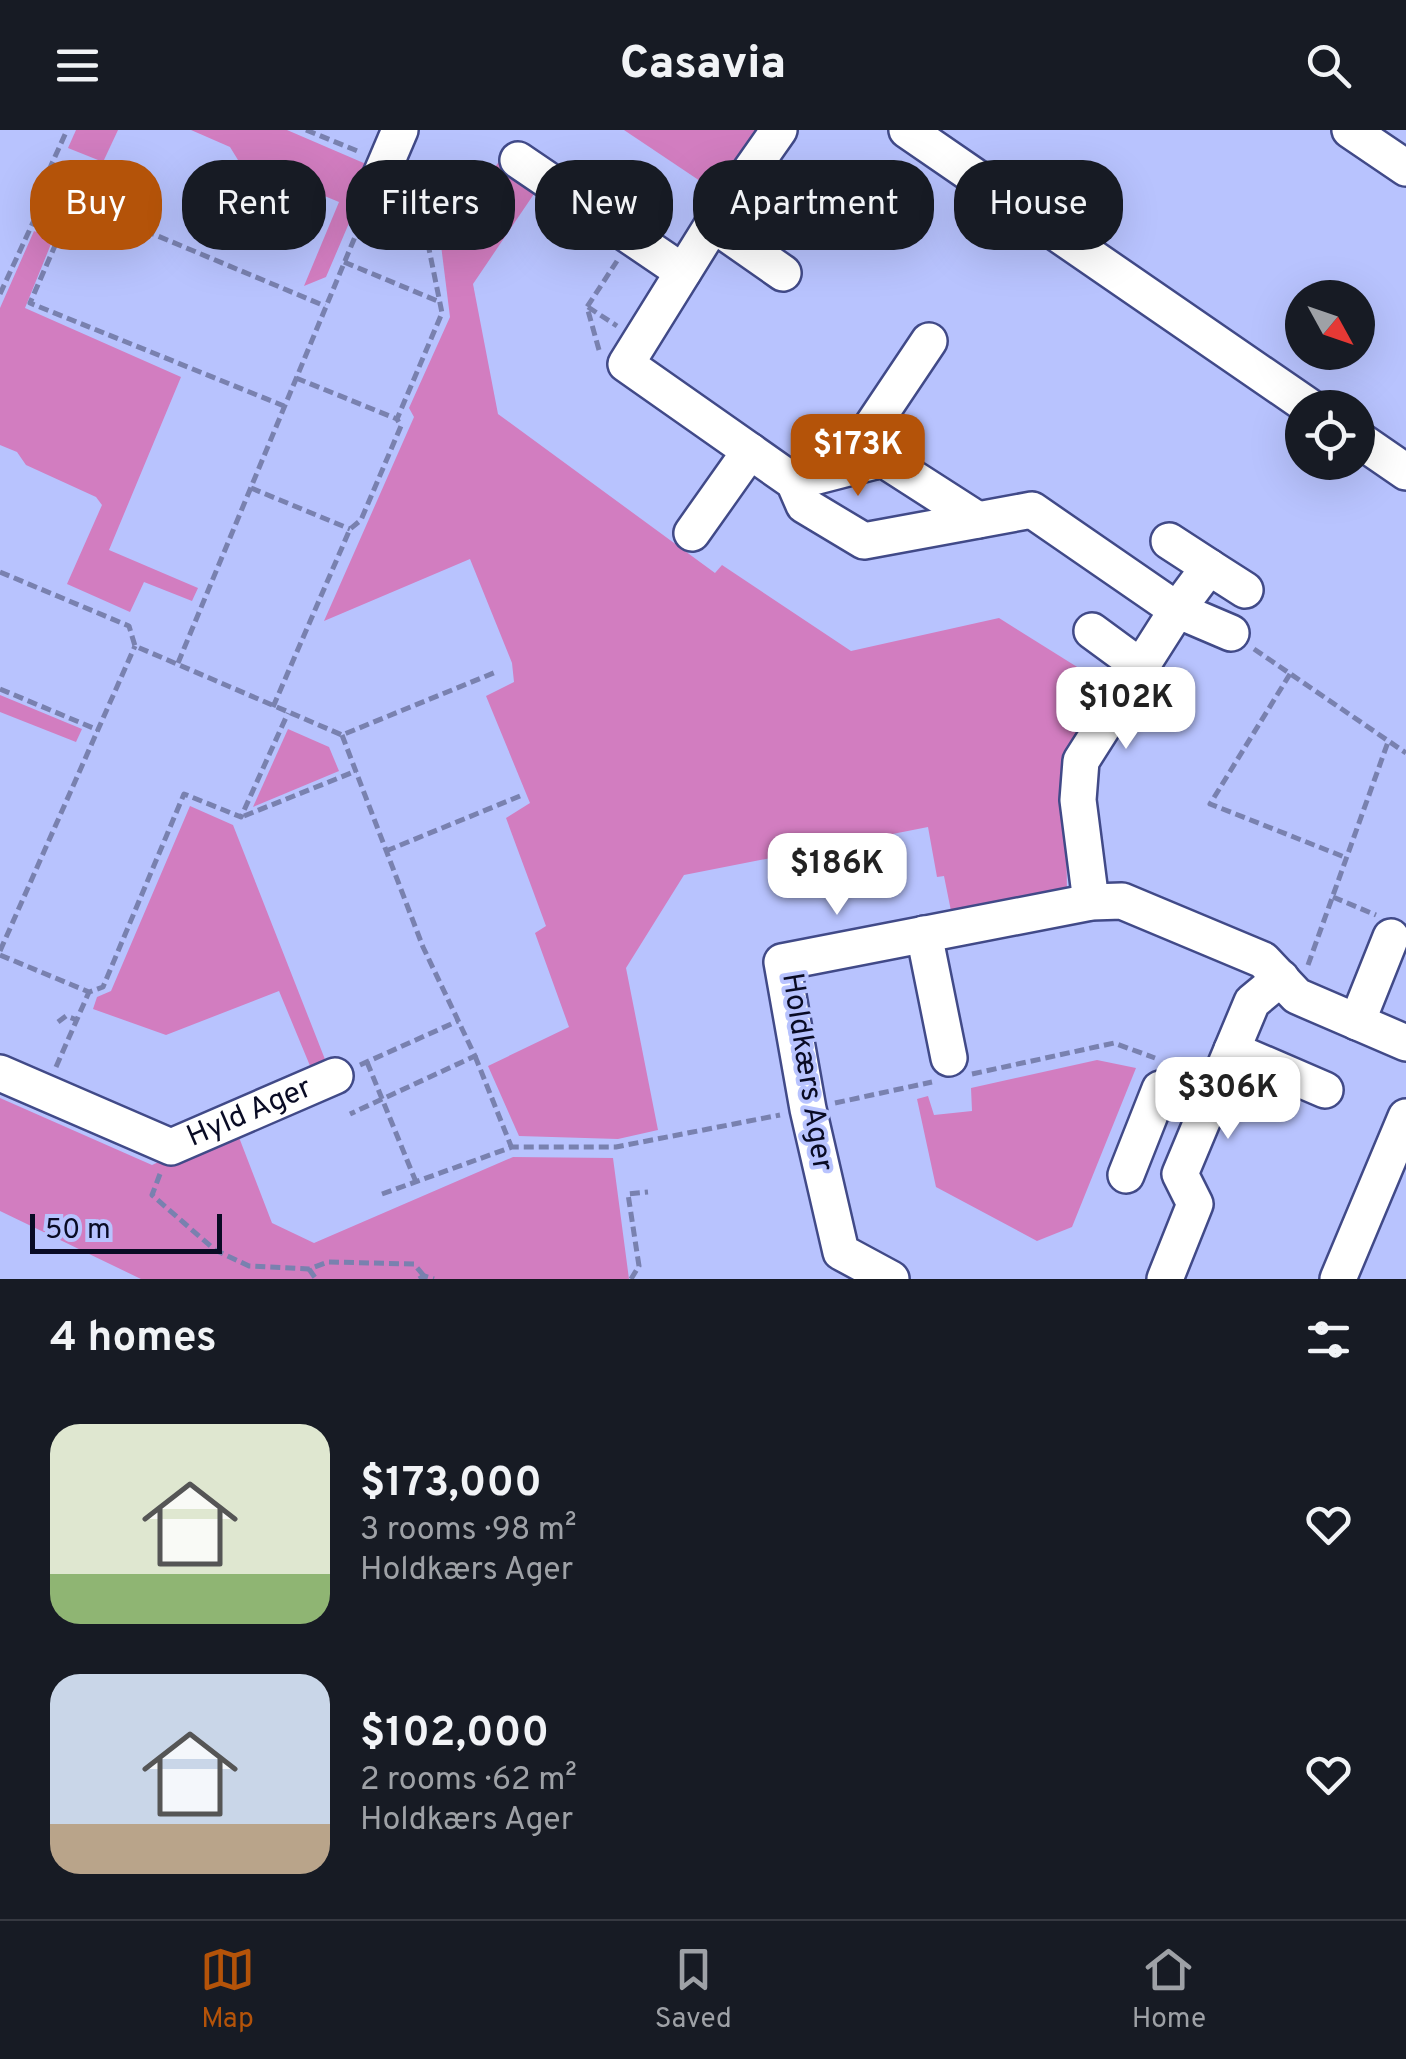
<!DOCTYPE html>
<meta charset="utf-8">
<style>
:root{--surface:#171b24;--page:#242831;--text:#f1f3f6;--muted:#9ea1a6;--line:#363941;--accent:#b45309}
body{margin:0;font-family:Overpass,sans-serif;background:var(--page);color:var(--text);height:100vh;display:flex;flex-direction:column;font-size:38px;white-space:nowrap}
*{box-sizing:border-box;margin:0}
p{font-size:32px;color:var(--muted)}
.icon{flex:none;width:55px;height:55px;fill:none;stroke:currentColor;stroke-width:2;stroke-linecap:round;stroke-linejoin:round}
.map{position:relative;height:1149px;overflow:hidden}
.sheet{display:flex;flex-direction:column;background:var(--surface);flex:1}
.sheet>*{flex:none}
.guide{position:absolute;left:30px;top:30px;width:1348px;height:90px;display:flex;gap:20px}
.needle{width:65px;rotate:130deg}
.buttons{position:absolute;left:1285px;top:150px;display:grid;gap:20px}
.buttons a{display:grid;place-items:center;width:90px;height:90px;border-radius:50%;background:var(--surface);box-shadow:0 10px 40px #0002;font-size:50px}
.scale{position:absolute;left:30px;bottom:25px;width:192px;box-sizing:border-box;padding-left:10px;border:5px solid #090b24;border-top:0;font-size:28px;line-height:35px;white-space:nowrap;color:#090b24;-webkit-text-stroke:8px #b8c3fe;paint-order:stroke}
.price{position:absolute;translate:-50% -85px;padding:0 22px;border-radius:20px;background:#fff;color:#222;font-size:32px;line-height:65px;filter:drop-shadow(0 2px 5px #0008)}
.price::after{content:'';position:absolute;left:50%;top:60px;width:30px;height:22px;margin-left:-15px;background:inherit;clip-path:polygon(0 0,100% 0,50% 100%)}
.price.active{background:var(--accent);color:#fff}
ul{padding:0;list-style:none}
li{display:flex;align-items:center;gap:30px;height:250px;padding:0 50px}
li span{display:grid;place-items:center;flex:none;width:280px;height:200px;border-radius:30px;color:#555}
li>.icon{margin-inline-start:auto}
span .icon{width:120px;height:120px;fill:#fffc;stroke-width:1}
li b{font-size:42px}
h2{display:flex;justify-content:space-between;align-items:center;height:120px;padding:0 50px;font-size:42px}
.chip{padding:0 35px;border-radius:40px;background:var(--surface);box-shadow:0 10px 40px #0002;font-size:35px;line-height:90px}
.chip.active{background:var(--accent);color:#fff}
header{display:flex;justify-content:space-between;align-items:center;height:130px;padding:0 50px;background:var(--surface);font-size:45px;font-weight:800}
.tabs{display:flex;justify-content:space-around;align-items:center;height:140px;border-top:2px solid var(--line);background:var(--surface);font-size:28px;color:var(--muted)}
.tabs a{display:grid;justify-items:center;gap:5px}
.tabs .active{color:var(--accent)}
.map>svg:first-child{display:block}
.green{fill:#d27dc0}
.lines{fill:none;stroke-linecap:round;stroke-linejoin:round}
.minor-casing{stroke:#414a88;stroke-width:40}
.path{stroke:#7981af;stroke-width:5;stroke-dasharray:10 5;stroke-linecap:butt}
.minor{stroke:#fff;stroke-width:35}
.labels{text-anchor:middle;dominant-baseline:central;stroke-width:8;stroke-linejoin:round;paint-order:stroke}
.street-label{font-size:30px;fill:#090b24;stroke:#b8c3fe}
</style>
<header><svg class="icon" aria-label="menu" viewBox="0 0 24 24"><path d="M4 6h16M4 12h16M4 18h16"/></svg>Casavia<svg class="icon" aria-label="search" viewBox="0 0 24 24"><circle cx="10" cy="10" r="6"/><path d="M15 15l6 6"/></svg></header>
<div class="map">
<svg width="1406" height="1149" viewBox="0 0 1406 1149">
<rect width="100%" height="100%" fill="#b8c3fe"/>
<g class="green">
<polygon points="76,0 118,0 103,32 68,18"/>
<polygon points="191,0 287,0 373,37 326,147 304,156 339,72 238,30 230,17"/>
<polygon points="624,0 759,0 718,63"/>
<polygon points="500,30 538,58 473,154 498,284 715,443 722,435 851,521 999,488 1106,555 1065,623 1067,761 952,786 944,746 937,747 928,697 684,745 626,838 658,1000 618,1009 519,1006 488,936 569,897 535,803 546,796 506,688 530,673 486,566 514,552 512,533 470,429 324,491 414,287 409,278 450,187 441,115"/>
<polygon points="34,101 53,109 25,178 181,247 109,420 198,458 192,471 144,452 130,482 67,454 102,375 96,367 26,335 17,322 0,315 0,178"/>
<polygon points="0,565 82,599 76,612 0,582"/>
<polygon points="288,599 329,617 339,641 253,677"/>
<polygon points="190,676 233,695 328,937 313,943 279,861 166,905 93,879 97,867 111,861"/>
<polygon points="1097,930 1136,938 1072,1097 1037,1111 936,1057 917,969 928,966 934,985 972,981 971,958"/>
<polygon points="0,968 152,1035 235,997 272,1093 314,1113 513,1027 613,1028 629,1149 141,1149 0,1081"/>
</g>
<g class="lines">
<defs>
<g id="minor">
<polyline points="779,0 713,94 626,234 794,352 804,375 864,411 1032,380 1177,480 1209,437 1245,460"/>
<polyline points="907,0 1311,278"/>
<polyline points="1350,0 1406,38"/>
<polyline points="518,30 683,142"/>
<polyline points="368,75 400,0"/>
<polyline points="713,94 783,143"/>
<polyline points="1358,309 1406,342"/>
<polyline points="874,331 868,302 929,211"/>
<polyline points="794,352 883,329 978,390"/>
<polyline points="692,403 750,321"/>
<polyline points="1169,411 1209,437"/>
<polyline points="1092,501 1141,537"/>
<polyline points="1091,772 1078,670 1081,631 1177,480 1231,503"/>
<polyline points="924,804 949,928"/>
<polyline points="1357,892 1391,807"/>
<polyline points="1232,920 1325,960"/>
<path id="s1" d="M0 943 171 1017 335 946"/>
<polyline points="1126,1045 1160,959"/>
<polyline points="891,1149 841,1122 808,979 782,832 1091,772 1122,771 1263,830 1297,866 1406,913"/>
<polyline points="1165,1149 1195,1074 1180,1044 1252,872 1281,848"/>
<polyline points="1338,1149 1406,987"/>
</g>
</defs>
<use href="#minor" class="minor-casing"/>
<g class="path">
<polyline points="306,0 360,22"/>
<polyline points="48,60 325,176"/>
<polyline points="74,72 30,173 284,276"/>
<polyline points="344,132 440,172"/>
<polyline points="0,164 48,60 45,49 67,0"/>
<polyline points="588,177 617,196"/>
<polyline points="599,220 587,177 617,131"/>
<polyline points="296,248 397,289"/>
<polyline points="251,358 350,399"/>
<polyline points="0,442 129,496 135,516 342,605 496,542"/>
<polyline points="1254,519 1406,623"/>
<polyline points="178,533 357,102"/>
<polyline points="1290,544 1210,674 1347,728"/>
<polyline points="0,559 98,600"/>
<polyline points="273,577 350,399 361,390 401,296 397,289 442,183 427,109 451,75"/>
<polyline points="342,605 423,817 475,926 350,984"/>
<polyline points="244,686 356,641"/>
<polyline points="386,721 520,666"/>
<polyline points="1333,767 1376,785"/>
<polyline points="0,821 135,516"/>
<polyline points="0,825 89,862 103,857 184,664 241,687 288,583"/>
<polyline points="1308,835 1388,612"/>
<polyline points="58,892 66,886 77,890"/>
<polyline points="475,926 511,1016"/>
<polyline points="367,932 416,1052"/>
<polyline points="360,935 458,891"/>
<polyline points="56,937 89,862"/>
<polyline points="972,944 1114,913 1155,928"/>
<polyline points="835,973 932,952"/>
<polyline points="160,1044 152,1065 215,1120 249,1136 309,1139 328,1132 414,1134 424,1146"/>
<polyline points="382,1064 512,1017 616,1017 780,985"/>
<polyline points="309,1139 316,1149"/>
<polyline points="419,1149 424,1146 434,1149"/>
<polyline points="631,1149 639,1136 628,1064 648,1062"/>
</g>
<use href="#minor" class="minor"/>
</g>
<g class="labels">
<g class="street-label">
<text transform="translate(806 942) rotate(81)">Holdkærs Ager</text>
<text stroke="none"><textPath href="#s1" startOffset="272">Hyld Ager</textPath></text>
</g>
</g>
</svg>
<div class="buttons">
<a><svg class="needle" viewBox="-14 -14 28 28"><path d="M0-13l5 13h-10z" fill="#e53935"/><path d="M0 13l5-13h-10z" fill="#9ea1a6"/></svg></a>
<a><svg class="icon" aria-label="locate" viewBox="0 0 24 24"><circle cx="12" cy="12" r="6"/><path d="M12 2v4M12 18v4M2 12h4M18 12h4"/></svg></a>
</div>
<div class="scale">50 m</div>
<b class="price active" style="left:858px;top:369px">$173K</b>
<b class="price" style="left:1126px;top:622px">$102K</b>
<b class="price" style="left:837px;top:788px">$186K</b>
<b class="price" style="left:1228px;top:1012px">$306K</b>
<div class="guide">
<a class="chip active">Buy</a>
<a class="chip">Rent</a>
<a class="chip">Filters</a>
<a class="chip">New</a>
<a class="chip">Apartment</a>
<a class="chip">House</a>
</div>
</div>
<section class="sheet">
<h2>4 homes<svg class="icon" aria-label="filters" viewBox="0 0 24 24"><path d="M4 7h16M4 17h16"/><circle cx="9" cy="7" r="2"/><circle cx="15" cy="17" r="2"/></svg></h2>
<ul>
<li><span style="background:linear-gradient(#dfe7d0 75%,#8fb573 0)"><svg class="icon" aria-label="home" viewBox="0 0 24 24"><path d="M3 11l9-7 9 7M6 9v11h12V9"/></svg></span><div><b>$173,000</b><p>3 rooms · 98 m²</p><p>Holdkærs Ager</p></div><svg class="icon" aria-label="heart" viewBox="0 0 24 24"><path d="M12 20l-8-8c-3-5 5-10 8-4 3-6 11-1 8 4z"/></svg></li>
<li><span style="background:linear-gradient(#c9d6e8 75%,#b9a48a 0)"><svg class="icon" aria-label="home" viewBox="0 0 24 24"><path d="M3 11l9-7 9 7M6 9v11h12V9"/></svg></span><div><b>$102,000</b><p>2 rooms · 62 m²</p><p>Holdkærs Ager</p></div><svg class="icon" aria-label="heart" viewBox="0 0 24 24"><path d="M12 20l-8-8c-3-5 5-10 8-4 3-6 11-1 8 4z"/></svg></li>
</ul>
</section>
<nav class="tabs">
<a class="active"><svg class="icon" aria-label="map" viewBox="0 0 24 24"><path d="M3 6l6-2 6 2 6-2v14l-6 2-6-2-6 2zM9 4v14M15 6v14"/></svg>Map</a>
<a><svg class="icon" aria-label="saved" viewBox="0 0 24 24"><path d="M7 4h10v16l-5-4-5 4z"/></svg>Saved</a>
<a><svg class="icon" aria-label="home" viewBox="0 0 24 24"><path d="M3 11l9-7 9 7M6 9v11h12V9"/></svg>Home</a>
</nav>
